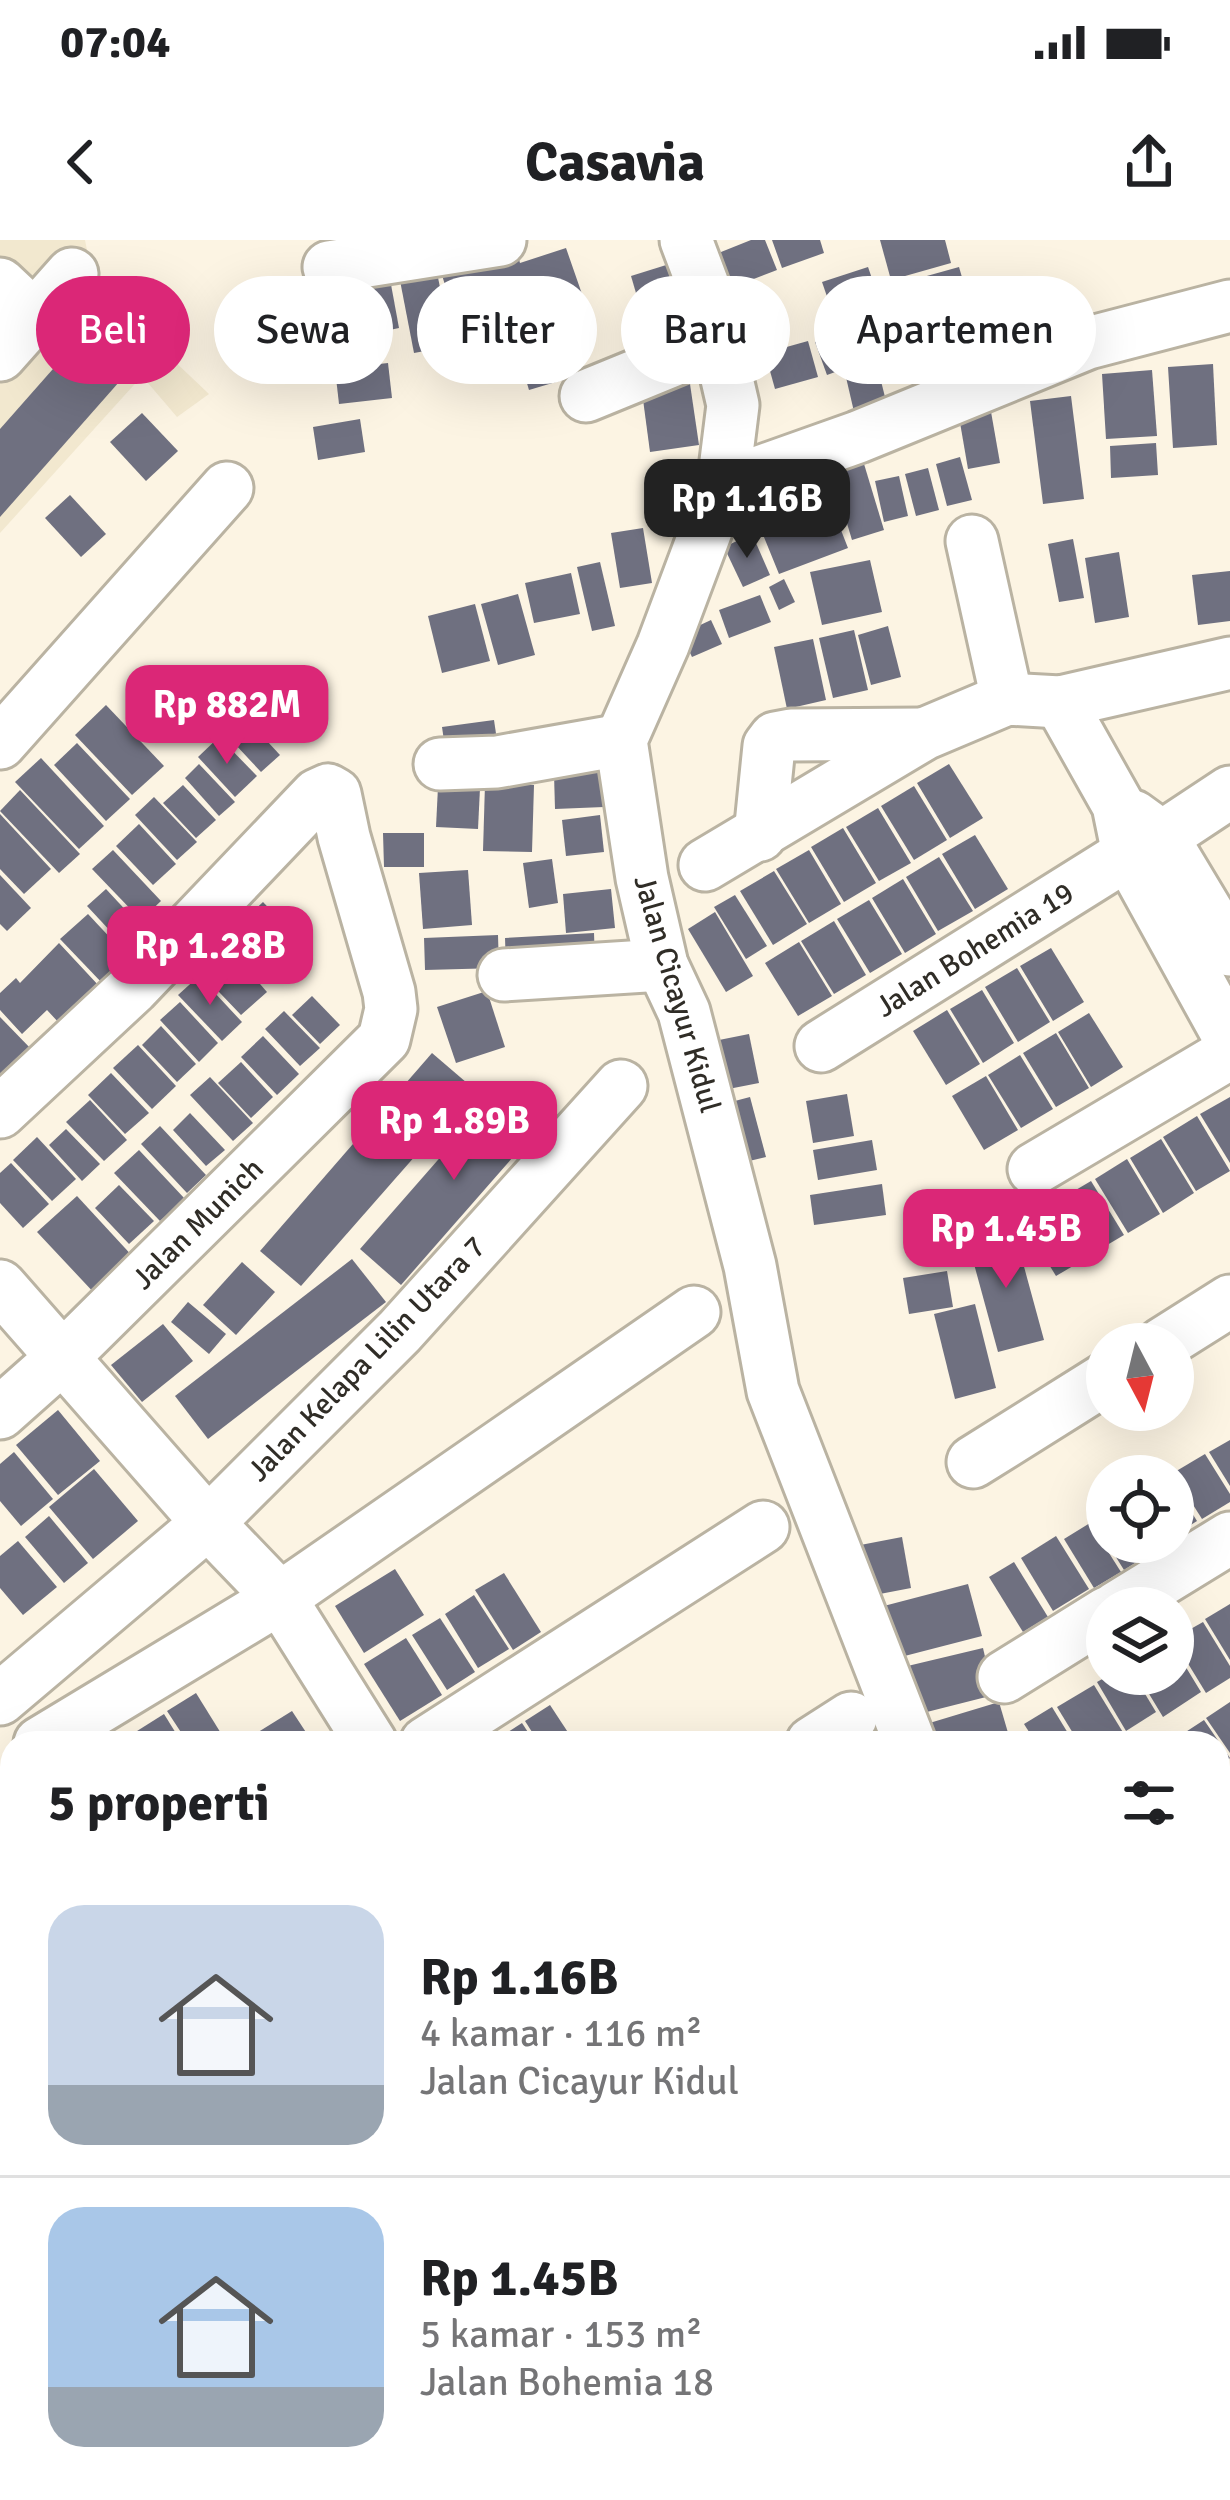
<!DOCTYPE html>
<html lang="id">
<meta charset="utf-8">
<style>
:root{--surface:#fff;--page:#f6f6f6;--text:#202124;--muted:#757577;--line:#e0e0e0;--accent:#db2777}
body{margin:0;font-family:Signika,sans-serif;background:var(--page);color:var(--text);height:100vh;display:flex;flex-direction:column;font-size:45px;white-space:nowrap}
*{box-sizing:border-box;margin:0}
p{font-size:39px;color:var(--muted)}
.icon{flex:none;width:66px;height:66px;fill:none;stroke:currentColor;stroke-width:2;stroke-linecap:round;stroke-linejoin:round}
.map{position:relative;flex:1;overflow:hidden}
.panel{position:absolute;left:0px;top:1491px;width:1230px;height:771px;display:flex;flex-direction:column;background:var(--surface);border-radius:36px 36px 0 0;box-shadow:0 12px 48px #0002}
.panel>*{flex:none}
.guide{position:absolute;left:36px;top:36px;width:1158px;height:108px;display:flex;gap:24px}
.needle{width:78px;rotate:173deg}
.tools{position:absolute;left:1086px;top:1083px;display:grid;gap:24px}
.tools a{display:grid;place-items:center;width:108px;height:108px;border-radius:50%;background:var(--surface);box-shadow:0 12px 48px #0002;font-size:60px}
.price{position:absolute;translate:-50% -102px;padding:0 27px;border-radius:24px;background:var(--accent);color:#fff;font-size:39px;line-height:78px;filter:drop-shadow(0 3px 6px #0008)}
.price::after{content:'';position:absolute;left:50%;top:72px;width:36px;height:27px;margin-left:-18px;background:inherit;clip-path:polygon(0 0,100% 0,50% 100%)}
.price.on{background:#222;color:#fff}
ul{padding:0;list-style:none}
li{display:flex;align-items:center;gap:36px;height:300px;padding:0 48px}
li+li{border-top:3px solid var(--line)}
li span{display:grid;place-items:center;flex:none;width:336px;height:240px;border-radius:36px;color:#555}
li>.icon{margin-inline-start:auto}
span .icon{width:144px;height:144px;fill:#fffc;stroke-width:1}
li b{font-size:51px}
h2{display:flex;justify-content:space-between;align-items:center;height:144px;padding:0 48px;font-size:51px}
.pill{padding:0 42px;border-radius:54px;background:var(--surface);box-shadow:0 12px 48px #0002;font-size:42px;line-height:108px}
.pill.on{background:var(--accent);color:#fff}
.status{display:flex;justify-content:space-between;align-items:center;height:84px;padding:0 60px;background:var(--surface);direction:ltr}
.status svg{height:33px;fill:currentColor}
header{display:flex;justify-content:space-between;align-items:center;height:156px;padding:0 48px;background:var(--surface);font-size:54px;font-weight:700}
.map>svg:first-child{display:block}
.built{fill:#f2e8cf}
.building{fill:#6f7080}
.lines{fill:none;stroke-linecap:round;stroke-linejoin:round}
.minor-casing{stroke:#bab3a2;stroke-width:57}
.minor{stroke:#fff;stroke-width:51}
.labels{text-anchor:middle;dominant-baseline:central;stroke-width:12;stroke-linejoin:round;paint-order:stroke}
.street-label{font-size:30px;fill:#302d27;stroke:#fff}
</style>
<div class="status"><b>07:04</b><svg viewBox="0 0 49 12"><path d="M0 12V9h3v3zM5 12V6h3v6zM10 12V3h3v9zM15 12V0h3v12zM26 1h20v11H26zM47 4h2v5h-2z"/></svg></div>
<header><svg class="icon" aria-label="back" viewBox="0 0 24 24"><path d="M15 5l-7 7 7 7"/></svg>Casavia<svg class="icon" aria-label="share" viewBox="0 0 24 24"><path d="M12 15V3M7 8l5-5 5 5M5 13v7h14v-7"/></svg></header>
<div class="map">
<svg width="1230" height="2260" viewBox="0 0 1230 2260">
<rect width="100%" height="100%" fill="#fcf4e3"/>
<g class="built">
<polygon points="0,0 85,0 94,45 209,154 177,177 142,136 0,293"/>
<polygon points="1230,1695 1230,2260 291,2260 305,2250 1218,2250 1218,1702"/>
</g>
<g class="building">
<polygon points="751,0 765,0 777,30 720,52 706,18"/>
<polygon points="772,0 820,0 824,13 782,28"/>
<polygon points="880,0 945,0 951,23 891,40"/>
<polygon points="515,6 520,23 566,8 582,54 535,70 540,87 466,111 440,29"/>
<polygon points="434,18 452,106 414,113 397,25"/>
<polygon points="679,21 690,54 641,70 631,36"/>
<polygon points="868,27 890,91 844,106 822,42"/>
<polygon points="959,27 971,68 903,88 891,46"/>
<polygon points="135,36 179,74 0,277 0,189"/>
<polygon points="390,39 399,88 357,97 347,48"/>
<polygon points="345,80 351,116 295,125 289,89"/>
<polygon points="561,86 576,136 529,150 514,100"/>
<polygon points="933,88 953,146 917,159 897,100"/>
<polygon points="837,94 849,127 827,135 815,102"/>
<polygon points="808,101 818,137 775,149 765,113"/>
<polygon points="388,123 392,158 339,164 335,129"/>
<polygon points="1213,124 1217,205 1173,208 1168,127"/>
<polygon points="877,125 891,181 858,189 845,133"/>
<polygon points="1152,130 1157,196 1106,199 1102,134"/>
<polygon points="690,144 699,205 650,212 642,152"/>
<polygon points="1071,156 1084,259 1043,264 1030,161"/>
<polygon points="990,166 1000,223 968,229 958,171"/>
<polygon points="142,173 178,211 146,241 110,202"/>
<polygon points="360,179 365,212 318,220 313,187"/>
<polygon points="1156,203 1158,235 1111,238 1110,206"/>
<polygon points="861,214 884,290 852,300 829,224"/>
<polygon points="960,217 972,260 947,266 936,224"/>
<polygon points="928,228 939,270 916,276 905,234"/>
<polygon points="819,231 824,254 797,261 792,237"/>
<polygon points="899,236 908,276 884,282 875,241"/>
<polygon points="70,255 106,294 81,317 45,278"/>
<polygon points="790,260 797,275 830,262 848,308 779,334 755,275"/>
<polygon points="643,288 652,343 620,348 611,293"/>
<polygon points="752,294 770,335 743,347 724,307"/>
<polygon points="1073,299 1084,358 1059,362 1048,304"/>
<polygon points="1119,312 1129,377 1095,383 1085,318"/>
<polygon points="870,320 882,372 822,385 810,332"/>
<polygon points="600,322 615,386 592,391 577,327"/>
<polygon points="1230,331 1230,381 1198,385 1192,335"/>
<polygon points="571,333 580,374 534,383 525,343"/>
<polygon points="784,339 795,362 779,370 769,347"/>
<polygon points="518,354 535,415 498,425 481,364"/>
<polygon points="760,355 771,382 729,398 719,370"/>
<polygon points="475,364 490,421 442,433 428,376"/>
<polygon points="711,380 722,404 692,417 681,394"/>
<polygon points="888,386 901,437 871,445 858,395"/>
<polygon points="854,390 868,450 833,458 819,398"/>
<polygon points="813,399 826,460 787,469 774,407"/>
<polygon points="106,465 164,526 132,555 75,495"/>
<polygon points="240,472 280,515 261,532 221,489"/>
<polygon points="494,480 499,514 447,521 442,487"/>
<polygon points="219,497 257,536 235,557 198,517"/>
<polygon points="77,503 130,559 106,581 54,525"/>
<polygon points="41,518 104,586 79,609 15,542"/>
<polygon points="199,524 235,562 219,576 185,538"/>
<polygon points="949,524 983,578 950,598 917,543"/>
<polygon points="602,532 604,567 555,569 554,534"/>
<polygon points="485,544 534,545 532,612 483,611"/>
<polygon points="183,545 216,580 196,598 163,563"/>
<polygon points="914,546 947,600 914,620 881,566"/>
<polygon points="438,547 480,548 478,589 436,587"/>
<polygon points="20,550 80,614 59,633 0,571"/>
<polygon points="154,557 197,602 177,620 135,575"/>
<polygon points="878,568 911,623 879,641 846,587"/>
<polygon points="0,574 51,629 24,654 0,629"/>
<polygon points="600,575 604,612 566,616 562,580"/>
<polygon points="139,584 176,624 153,645 116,606"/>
<polygon points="843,588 876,643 844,662 811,607"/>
<polygon points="383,593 424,593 424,627 384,627"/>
<polygon points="975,595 1008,649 975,669 942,614"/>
<polygon points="113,610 161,661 141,680 92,629"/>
<polygon points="809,610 841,664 809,683 776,629"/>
<polygon points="939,617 973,671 938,691 906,637"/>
<polygon points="552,619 558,663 529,668 523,623"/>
<polygon points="468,630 472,685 423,689 419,633"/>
<polygon points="774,631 807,684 773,705 740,651"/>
<polygon points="0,635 31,668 7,691 0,684"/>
<polygon points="903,639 936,694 905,713 872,658"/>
<polygon points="106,649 145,691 126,708 87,666"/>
<polygon points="611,649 615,688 566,693 563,654"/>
<polygon points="735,655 767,706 746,719 714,667"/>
<polygon points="869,660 902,714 870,733 837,679"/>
<polygon points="263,662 302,703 286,718 247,677"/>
<polygon points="715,672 753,736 726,752 688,689"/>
<polygon points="88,674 130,719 103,744 60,699"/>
<polygon points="834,681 866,735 834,754 801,701"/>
<polygon points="250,686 284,722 260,744 267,752 241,775 199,731"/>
<polygon points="594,693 595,723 506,727 505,698"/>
<polygon points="498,695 499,728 425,730 424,698"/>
<polygon points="799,702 832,756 798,776 765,723"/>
<polygon points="59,703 100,747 60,784 47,770 22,794 0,770 0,753 16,738 20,743"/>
<polygon points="1051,708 1084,762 1053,781 1020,726"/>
<polygon points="1017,728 1050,782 1018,802 985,747"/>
<polygon points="199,736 242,782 222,801 178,755"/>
<polygon points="982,750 1014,803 983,823 950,769"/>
<polygon points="487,751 505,807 456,823 437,767"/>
<polygon points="312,756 340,785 320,804 292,775"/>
<polygon points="180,762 218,803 199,822 160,780"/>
<polygon points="947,770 980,824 946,845 913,791"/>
<polygon points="284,771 320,808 300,826 265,789"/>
<polygon points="1089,773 1123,827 1091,847 1058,792"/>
<polygon points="0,777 34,812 5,839 0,833"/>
<polygon points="161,786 196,824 177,842 142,805"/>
<polygon points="1056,793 1089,848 1056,867 1023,813"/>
<polygon points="749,794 759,843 713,852 704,803"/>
<polygon points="263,796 299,834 277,855 241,817"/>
<polygon points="138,805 176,846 152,869 113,828"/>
<polygon points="432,813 474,849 301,1046 260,1011"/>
<polygon points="1020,815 1053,869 1021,888 988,835"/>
<polygon points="241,822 273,857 251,878 218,843"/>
<polygon points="111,833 149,873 125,894 88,855"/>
<polygon points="986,836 1018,890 984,910 952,856"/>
<polygon points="210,837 253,883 233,901 190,855"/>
<polygon points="507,841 548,877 401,1045 360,1009"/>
<polygon points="847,854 854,896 813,903 806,861"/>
<polygon points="750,857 766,917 728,926 712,867"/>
<polygon points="1230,857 1230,923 1200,874"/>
<polygon points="90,860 127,900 104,921 66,882"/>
<polygon points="190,873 225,910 206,926 173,890"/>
<polygon points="1197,876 1230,931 1196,951 1163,897"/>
<polygon points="160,886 206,935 187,953 141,904"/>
<polygon points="66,889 100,924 82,941 49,905"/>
<polygon points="37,897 76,939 52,961 13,920"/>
<polygon points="1161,899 1194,953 1163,973 1130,918"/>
<polygon points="872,900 877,930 818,940 813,910"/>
<polygon points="139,910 185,959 160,981 114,933"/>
<polygon points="1127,919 1160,974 1128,993 1095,939"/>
<polygon points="11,923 49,964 23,988 0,963 0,933"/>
<polygon points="1091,941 1124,995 1092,1014 1059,960"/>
<polygon points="882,944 886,975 814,985 810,955"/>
<polygon points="119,945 154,981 129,1004 95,968"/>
<polygon points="77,956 136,1020 97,1056 37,992"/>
<polygon points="1057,962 1090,1016 1056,1036 1023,982"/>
<polygon points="1014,990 1044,1100 998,1112 968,1002"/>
<polygon points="352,1019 386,1062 208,1199 175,1156"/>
<polygon points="242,1022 275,1052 236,1095 203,1065"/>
<polygon points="947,1031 953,1067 909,1074 903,1038"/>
<polygon points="188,1062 226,1094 209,1114 171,1082"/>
<polygon points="975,1064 996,1148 955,1159 934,1074"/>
<polygon points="163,1084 193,1121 142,1162 111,1125"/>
<polygon points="58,1170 100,1221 58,1255 16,1205"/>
<polygon points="1230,1200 1230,1246 1209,1212"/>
<polygon points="14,1212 53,1259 21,1286 0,1261 0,1224"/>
<polygon points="1205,1214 1230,1254 1230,1262 1202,1279 1173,1233"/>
<polygon points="94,1229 138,1281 93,1319 49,1267"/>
<polygon points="1173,1243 1197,1281 1173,1296"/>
<polygon points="1107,1263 1107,1302 1161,1302 1163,1306 1124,1330 1089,1274"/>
<polygon points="49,1276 88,1323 64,1343 25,1297"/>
<polygon points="1090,1283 1121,1332 1094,1348 1064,1299"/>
<polygon points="1056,1296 1089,1349 1053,1371 1021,1318"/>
<polygon points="902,1297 911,1348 859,1358 850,1307"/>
<polygon points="18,1301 57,1347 23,1375 0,1348 0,1316"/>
<polygon points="1014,1322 1048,1377 1023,1392 989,1337"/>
<polygon points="395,1329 424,1375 364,1413 335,1366"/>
<polygon points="504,1333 541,1392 513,1410 475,1350"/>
<polygon points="968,1344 982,1396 893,1419 880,1367"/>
<polygon points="474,1355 509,1409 478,1428 445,1374"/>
<polygon points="1230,1364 1230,1420 1205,1379"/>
<polygon points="440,1378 475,1432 447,1450 412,1395"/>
<polygon points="1203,1382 1230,1426 1230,1438 1206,1453 1173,1399"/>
<polygon points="406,1398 442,1455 400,1481 364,1424"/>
<polygon points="1173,1406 1201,1452 1163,1477 1137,1434 1173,1434"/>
<polygon points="983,1408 994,1455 907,1477 895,1429"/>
<polygon points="1111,1434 1133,1434 1156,1472 1126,1491 1097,1442"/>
<polygon points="1094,1445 1124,1494 1109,1503 1079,1503 1057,1467"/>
<polygon points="196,1453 227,1503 188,1503 167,1471"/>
<polygon points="999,1462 1011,1503 929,1503 923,1485"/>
<polygon points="1230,1462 1230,1513 1206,1478"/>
<polygon points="550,1465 575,1503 539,1503 525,1481"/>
<polygon points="1052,1467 1074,1503 1036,1503 1024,1484"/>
<polygon points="292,1471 313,1503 261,1503 255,1494"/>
<polygon points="164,1474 182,1503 118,1503"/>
<polygon points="1204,1480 1230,1518 1218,1528 1218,1503 1182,1503 1178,1497"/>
<polygon points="522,1483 535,1503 491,1503"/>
<polygon points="12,1582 12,1629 0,1611 0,1589"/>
<polygon points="0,1617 12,1636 12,1655 0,1662"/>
<polygon points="1218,1626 1230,1643 1230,1673 1218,1681"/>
<polygon points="12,1657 12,1743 0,1724 0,1665"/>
<polygon points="7,1839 12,1847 12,1903 8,1906 0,1894 0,1843"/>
<polygon points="1218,1917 1230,1932 1230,1990 1218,2000"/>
<polygon points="12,1918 12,1983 0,1964 0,1926"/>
<polygon points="12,2083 12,2140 0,2122 0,2090"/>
<polygon points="12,2176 12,2248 0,2230 0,2183"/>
<polygon points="193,2250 229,2250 236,2260 191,2260 187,2254"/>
<polygon points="243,2250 294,2250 279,2260 250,2260"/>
</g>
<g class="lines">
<defs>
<g id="minor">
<polyline points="686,0 709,61 733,165 723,245 663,405 621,500 642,638 662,725 684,772 750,1026 773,1151 910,1503"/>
<polyline points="329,27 500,0"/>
<polyline points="0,44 34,76"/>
<polyline points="0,115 72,34"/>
<polyline points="586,156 718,102"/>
<polyline points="723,245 858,197 1088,103 1230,66"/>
<polyline points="972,301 1007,459"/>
<polyline points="1060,462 1118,565 1128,614 1230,799"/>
<polyline points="0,503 227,248"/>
<polyline points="440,524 497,522 621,500"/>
<polyline points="1133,576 1162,597 1230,710"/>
<polyline points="760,595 769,506 775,498 791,495 923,494"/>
<polyline points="705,625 924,494 1007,459 1060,462 1230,423"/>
<polyline points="504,735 662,725"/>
<polyline points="821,806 1128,614 1162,597 1230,552"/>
<polyline points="0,872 133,748 317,555 328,550 335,554 344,597 389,752 391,769 384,799 63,1117 0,1173"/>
<polyline points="1034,929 1230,813"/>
<polyline points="0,1046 208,1283 280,1358 371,1503"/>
<polyline points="1162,1104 1230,1061"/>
<polyline points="973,1222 1107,1138"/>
<polyline points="1116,1368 1230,1298"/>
<polyline points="1004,1437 1107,1373"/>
<polyline points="0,1459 208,1283 400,1091 621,846"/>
<polyline points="40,1503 280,1358 694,1072"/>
<polyline points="426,1503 763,1287"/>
<polyline points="812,1503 851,1478"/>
<polyline points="1218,1577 1230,1569"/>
<polyline points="0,1787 12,1779"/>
<polyline points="1218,1826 1230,1818"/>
<polyline points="1218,1901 1230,1917"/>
<polyline points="0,2050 12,2042"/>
<polyline points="778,2250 784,2260"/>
<polyline points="987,2250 995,2260"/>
<polyline points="69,2260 84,2250"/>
<polyline points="566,2260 581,2250"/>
<polyline points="1053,2260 1078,2250"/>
</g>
</defs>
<use href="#minor" class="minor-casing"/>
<use href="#minor" class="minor"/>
</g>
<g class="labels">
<g class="street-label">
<text transform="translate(975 710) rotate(-32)">Jalan Bohemia 19</text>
<text transform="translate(677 754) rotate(74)">Jalan Cicayur Kidul</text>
<text transform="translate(198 984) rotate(-45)">Jalan Munich</text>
<text transform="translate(367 1119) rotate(-46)">Jalan Kelapa Lilin Utara 7</text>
</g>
</g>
</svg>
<div class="tools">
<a><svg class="needle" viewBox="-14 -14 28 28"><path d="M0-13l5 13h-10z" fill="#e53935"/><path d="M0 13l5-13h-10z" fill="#757577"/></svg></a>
<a><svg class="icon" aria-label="locate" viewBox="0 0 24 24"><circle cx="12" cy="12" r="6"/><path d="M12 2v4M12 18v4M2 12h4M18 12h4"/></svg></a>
<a><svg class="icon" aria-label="layers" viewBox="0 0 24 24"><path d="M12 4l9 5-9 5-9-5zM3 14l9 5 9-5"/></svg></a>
</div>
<b class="price on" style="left:747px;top:321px">Rp 1.16B</b>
<b class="price" style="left:227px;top:527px">Rp 882M</b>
<b class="price" style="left:210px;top:768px">Rp 1.28B</b>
<b class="price" style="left:454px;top:943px">Rp 1.89B</b>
<b class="price" style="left:1006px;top:1051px">Rp 1.45B</b>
<div class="guide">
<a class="pill on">Beli</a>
<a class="pill">Sewa</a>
<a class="pill">Filter</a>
<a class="pill">Baru</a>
<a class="pill">Apartemen</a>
</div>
<section class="panel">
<h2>5 properti<svg class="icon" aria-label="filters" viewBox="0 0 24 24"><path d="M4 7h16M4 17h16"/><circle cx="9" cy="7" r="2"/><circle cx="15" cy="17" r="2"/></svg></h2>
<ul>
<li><span style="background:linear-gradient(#c9d6e8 75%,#9aa5b1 0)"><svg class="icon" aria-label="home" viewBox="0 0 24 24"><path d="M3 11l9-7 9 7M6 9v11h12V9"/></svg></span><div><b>Rp 1.16B</b><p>4 kamar · 116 m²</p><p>Jalan Cicayur Kidul</p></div></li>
<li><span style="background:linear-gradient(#a9c7e8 75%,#9aa5b1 0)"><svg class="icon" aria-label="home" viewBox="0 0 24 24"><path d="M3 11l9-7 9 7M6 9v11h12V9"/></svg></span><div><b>Rp 1.45B</b><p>5 kamar · 153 m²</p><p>Jalan Bohemia 18</p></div></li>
</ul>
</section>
</div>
